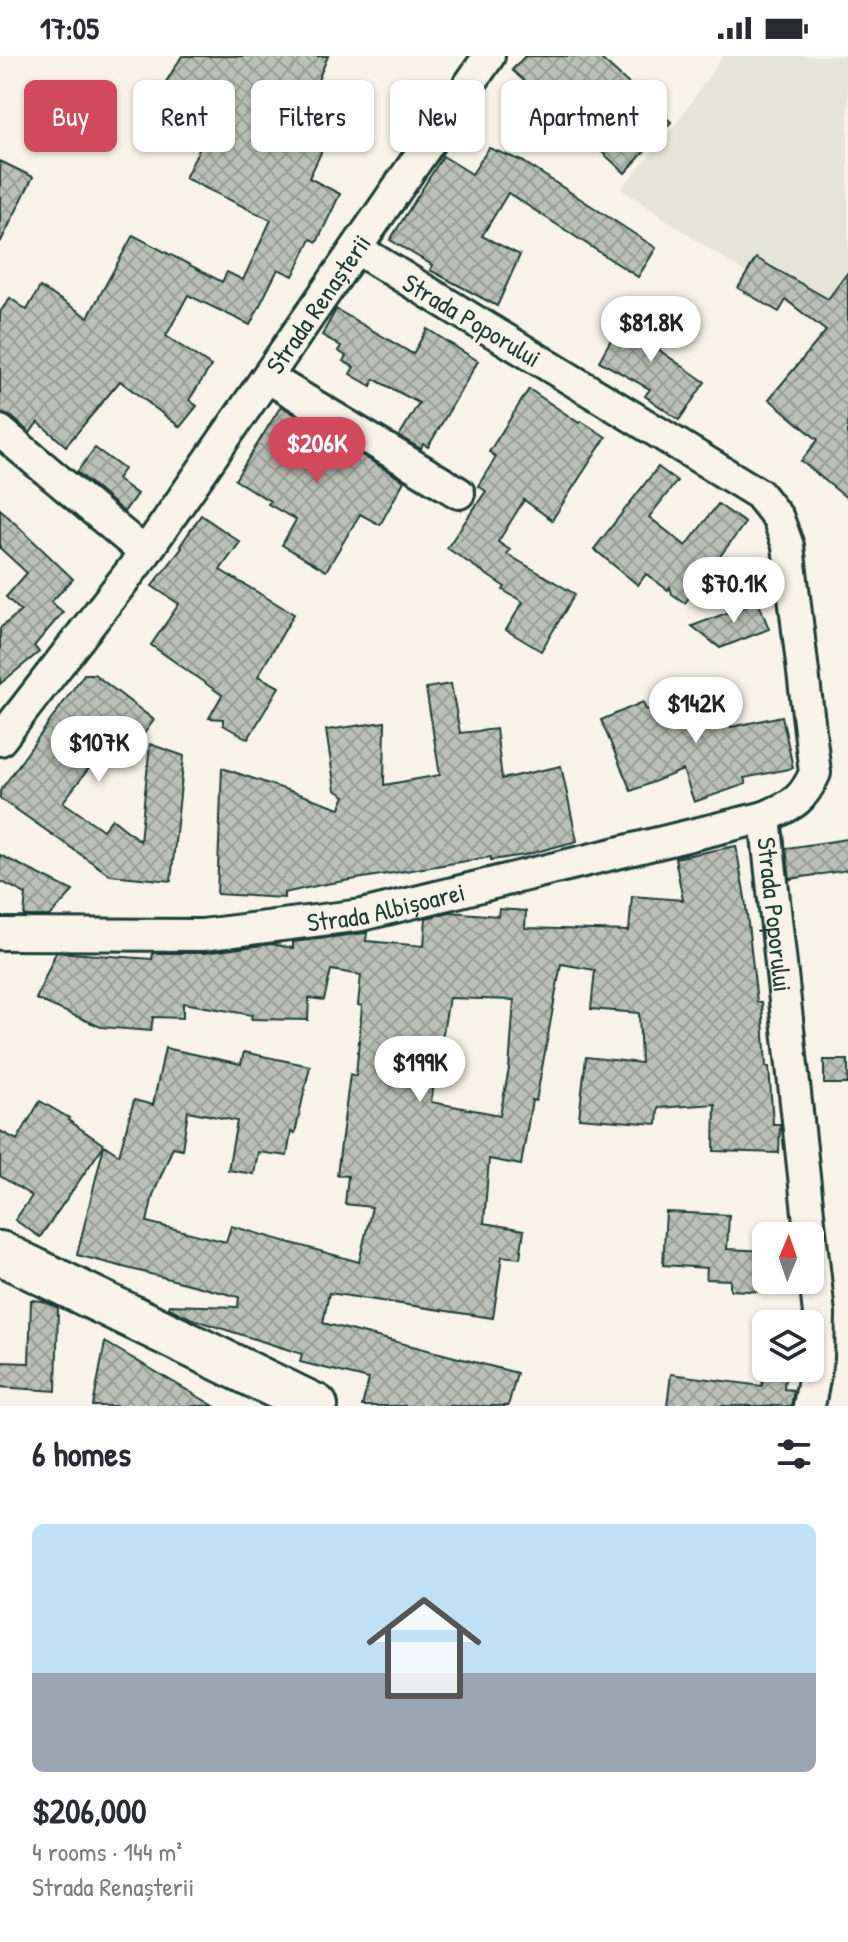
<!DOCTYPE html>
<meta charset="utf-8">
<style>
:root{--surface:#fff;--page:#f2f2f3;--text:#2b2b33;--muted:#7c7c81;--line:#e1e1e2;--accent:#d1495b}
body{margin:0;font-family:"Patrick Hand",sans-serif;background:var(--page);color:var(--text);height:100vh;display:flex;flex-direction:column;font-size:30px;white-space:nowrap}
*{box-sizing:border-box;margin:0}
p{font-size:26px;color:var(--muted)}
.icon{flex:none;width:44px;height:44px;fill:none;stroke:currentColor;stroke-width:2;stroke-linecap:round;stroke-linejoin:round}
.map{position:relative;height:1350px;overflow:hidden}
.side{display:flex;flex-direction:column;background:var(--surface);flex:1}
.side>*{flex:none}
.guide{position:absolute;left:24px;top:24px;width:800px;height:72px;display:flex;gap:16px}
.needle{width:52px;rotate:2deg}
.fabs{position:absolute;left:752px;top:1166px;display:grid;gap:16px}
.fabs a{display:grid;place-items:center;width:72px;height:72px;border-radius:12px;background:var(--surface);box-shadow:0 2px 6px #0004;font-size:40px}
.price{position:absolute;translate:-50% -68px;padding:0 18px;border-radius:28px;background:#fff;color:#222;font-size:26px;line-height:52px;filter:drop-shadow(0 2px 4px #0008)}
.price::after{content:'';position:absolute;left:50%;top:48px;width:24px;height:18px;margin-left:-12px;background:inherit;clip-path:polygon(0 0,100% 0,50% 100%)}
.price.active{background:var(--accent);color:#fff}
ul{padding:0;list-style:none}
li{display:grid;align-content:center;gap:16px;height:424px;padding:0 32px}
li+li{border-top:2px solid var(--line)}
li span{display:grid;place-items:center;height:248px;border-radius:12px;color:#555}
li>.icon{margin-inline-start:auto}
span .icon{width:144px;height:144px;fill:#fffc;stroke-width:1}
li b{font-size:34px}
h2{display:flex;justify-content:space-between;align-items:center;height:96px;padding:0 32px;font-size:34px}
.chip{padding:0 28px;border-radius:12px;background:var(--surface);box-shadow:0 2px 6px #0004;font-size:28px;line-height:72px}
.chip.active{background:var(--accent);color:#fff}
.status{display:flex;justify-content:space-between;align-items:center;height:56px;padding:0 40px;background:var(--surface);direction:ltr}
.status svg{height:22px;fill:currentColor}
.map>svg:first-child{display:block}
.built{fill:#e5e4d9}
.building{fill:url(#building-cross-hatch);stroke:#1f3d34;stroke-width:2;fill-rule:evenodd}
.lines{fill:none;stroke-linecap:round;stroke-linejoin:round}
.street-casing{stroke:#1f3d34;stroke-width:36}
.secondary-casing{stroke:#1f3d34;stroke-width:48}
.street{stroke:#f7f3e8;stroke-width:30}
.secondary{stroke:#f7f3e8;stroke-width:42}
.labels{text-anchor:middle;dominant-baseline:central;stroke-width:7;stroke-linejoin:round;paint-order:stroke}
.street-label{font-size:26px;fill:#1f3d34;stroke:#f7f3e8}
</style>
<div class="status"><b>17:05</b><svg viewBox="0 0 49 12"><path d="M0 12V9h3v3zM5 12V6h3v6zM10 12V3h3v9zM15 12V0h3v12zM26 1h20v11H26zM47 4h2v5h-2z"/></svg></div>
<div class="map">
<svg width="848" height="1350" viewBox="0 0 848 1350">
<defs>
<pattern id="building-cross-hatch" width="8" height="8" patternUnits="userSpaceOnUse" patternTransform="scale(2)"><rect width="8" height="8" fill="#bbc1b6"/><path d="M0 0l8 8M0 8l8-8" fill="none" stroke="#979e95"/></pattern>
</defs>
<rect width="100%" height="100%" fill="#f7f3e8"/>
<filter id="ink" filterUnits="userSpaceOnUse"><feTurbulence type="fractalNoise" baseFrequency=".0125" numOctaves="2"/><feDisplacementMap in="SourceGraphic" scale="16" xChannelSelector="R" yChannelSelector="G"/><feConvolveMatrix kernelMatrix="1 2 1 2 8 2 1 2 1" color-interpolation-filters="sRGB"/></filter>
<g filter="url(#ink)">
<polygon class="built" points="723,0 848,0 848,266 750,220 621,133 676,68"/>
<g class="building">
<polygon points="182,0 328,0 318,24 350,36 338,68 335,67 309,122 340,138 317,186 311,183 293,220 278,213 250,269 188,239 166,280 211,310 189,344 197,350 180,371 120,325 66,390 38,366 30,377 12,361 0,357 0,256 10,242 27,254 40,231 88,261 133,179 222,226 227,216 243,224 271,164 185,122 217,57 166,26"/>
<polygon points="525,0 598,0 671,66 625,117 512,14"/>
<polygon points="489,92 522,105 656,192 638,221 508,137 482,180 520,199 497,250 430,214 432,209 390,184 443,100 472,118"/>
<polygon points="0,105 33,121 0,187"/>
<polygon points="756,202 828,243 848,216 848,443 801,405 818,384 769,343 826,275 786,244 779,256 738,232"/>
<polygon points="336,253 413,298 427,273 478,305 428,391 423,388 421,393 399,380 419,347 374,323 371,330 350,318 354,311 343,305 346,300 338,295 341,290 322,279"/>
<polygon points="628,253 669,275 659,294 705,326 679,364 645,340 650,333 599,305"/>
<polygon points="529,333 579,367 581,365 606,381 552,464 524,444 498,486 510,494 507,498 575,538 541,595 506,574 523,546 503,534 505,531 447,492 486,435 478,430 496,401 489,396"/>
<polygon points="281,350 404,425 380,469 360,458 326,515 282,489 296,464 268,448 270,445 235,424"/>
<polygon points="95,392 124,413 117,423 137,438 124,456 77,416"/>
<polygon points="658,411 677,425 649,461 686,490 718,448 745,467 685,547 672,538 670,531 668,534 646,518 638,529 594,493"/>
<polygon points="0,453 73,523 51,546 63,556 34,590 39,596 0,628 0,572 21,555 6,541 27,517 0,492"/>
<polygon points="201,459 240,486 220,514 294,558 258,620 279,631 248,683 223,669 223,663 209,662 222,639 151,589 179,548 152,530 182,492 180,490"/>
<polygon points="758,545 769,573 720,592 692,570"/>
<polygon points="84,618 94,618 154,664 135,690 117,676 63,746 103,774 112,763 140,785 150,688 184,700 171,825 110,819 0,742 0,735"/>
<polygon points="451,628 460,677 496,673 502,723 561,710 577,785 525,799 491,804 491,801 320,829 284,837 284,842 217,838 222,712 340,752 345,740 335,734 326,674 385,666 384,729 440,719 426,632"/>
<polygon points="708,633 721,641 731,671 782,660 793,712 744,722 746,728 694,746 683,714 631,735 601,664 643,646 646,654"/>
<polygon points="848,783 848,814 790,823 786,792"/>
<path d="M736 790 745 842 757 946H762L766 1011H769L773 1068H780L779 1097 714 1095 715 1048 658 1052 657 1068 579 1062 586 1001 641 1007 639 957 591 953 595 914 561 908 536 1045 532 1044 521 1109 489 1103 484 1167 524 1174 520 1202 502 1200 493 1262 329 1237 323 1267 517 1317 508 1350H362L369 1323 300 1306 302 1298 192 1263 169 1252V1249L238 1251 239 1241 77 1199 104 1089 119 1099 134 1044 153 1049 165 992 241 1008 244 996 310 1010 295 1077 291 1076 287 1100 258 1096 254 1118 228 1114 237 1065 188 1055 182 1093 173 1091 153 1139 147 1166 226 1186 231 1170 359 1206 372 1151 345 1148 348 1120 337 1119 350 1018 356 1020 362 950 358 949 361 919 331 914 324 944 309 942 308 964 251 963 252 959 183 947V962L153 961 151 975 101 971 36 943 56 896 152 903 153 897H204L271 888 293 892V886L365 877H367L366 885 424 890 426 862 450 856 498 860 499 853 526 855 525 872 629 875 632 840 683 844 675 802ZM449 942 514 944 509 1013 500 1059 431 1046Z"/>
<polygon points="0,799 73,835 50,860 24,860 26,838 0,825"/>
<rect x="824" y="1004" width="24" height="24"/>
<polygon points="40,1045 69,1062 68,1064 104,1089 40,1181 15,1164 32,1140 0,1120 0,1075 17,1084"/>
<polygon points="666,1156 729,1159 727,1193 766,1195 766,1236 730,1234 730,1224 706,1223 707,1212 663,1209"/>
<polygon points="31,1244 43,1245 58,1252 56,1335 0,1331 0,1306 29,1307"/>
<polygon points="105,1286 214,1350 93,1350"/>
<polygon points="766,1307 766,1312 786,1312 784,1333 794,1334 791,1350 667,1350 671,1318 762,1330"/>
</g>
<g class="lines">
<defs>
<g id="street">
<polyline points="267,321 459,437"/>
<polyline points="0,375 145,497"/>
<path id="s1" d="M0 684 145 497 489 0"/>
<path id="s2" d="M765 761 819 1258 818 1302 809 1350"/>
<path id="s3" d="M0 878 202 879 362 859 765 761C792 749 802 746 815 717L788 490 778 462 759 438 357 193"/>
</g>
<polyline id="secondary" points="0,1197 316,1350"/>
</defs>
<use href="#street" class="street-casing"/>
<use href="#secondary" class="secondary-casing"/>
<use href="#street" class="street"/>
<use href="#secondary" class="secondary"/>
</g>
</g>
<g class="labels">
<g class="street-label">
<text stroke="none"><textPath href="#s1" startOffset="540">Strada Renașterii</textPath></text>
<text transform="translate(472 264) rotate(31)">Strada Poporului</text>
<text stroke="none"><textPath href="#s3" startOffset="388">Strada Albișoarei</textPath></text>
<text stroke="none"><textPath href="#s2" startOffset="98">Strada Poporului</textPath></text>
</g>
</g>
</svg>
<div class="fabs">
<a><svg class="needle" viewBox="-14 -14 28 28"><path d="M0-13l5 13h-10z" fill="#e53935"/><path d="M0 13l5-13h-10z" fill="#7c7c81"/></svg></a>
<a><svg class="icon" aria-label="layers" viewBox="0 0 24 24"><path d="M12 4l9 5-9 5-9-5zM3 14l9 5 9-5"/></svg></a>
</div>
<b class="price" style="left:651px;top:308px">$81.8K</b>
<b class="price active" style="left:317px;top:429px">$206K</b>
<b class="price" style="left:734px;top:569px">$70.1K</b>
<b class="price" style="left:696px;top:689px">$142K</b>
<b class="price" style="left:99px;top:728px">$107K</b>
<b class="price" style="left:420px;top:1048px">$199K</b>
<div class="guide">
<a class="chip active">Buy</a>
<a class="chip">Rent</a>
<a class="chip">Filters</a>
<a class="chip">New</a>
<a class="chip">Apartment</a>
</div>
</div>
<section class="side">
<h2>6 homes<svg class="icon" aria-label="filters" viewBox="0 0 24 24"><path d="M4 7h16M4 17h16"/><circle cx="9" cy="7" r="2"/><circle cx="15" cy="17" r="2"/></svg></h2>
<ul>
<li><span style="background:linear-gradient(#bfe0f5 60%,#9aa5b1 0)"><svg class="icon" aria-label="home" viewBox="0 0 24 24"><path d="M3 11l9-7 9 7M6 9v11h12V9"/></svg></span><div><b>$206,000</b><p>4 rooms · 144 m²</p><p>Strada Renașterii</p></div></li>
</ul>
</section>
